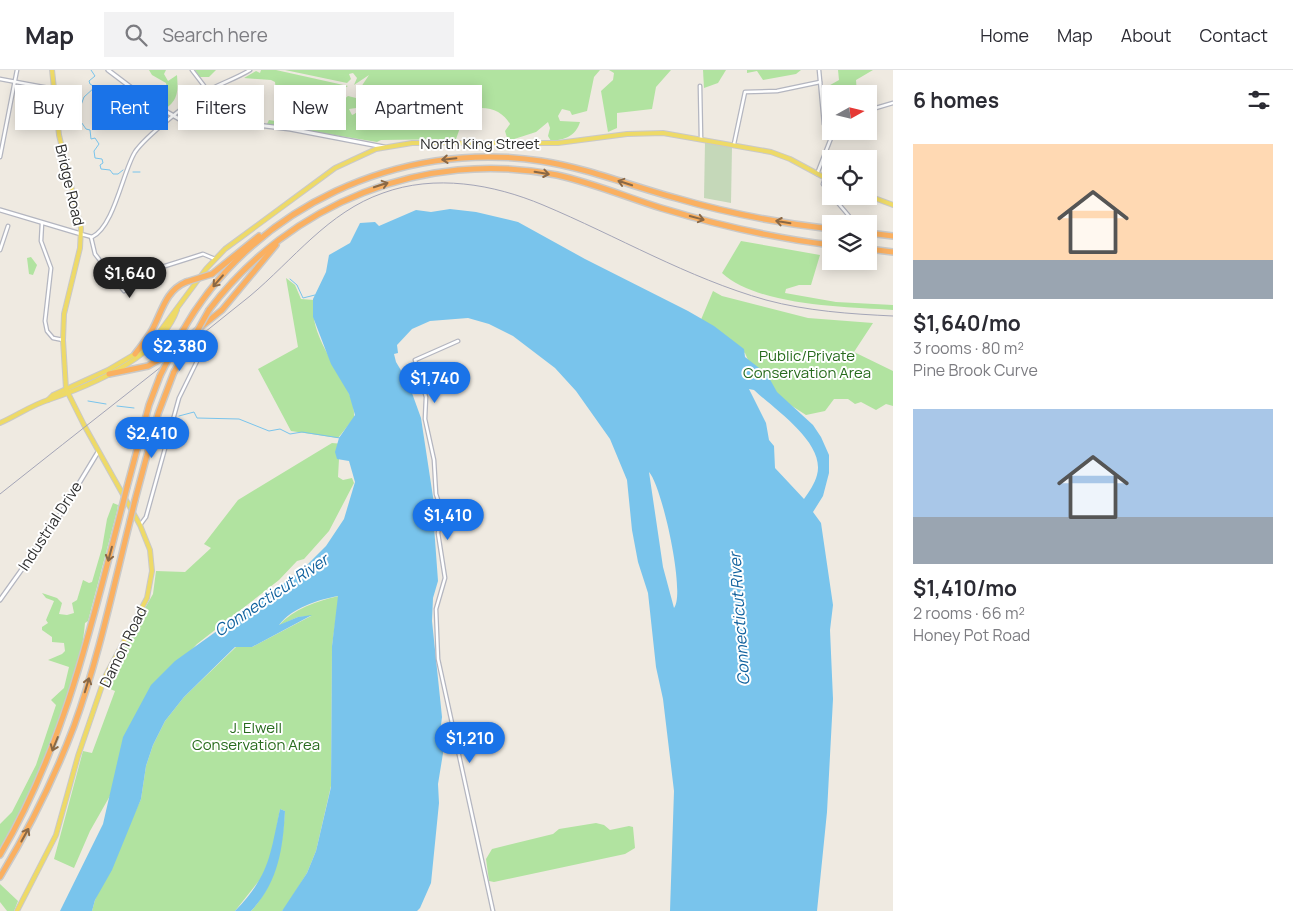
<!DOCTYPE html>
<meta charset="utf-8">
<style>
:root{--surface:#fff;--page:#f2f2f3;--text:#2b2b33;--muted:#7c7c81;--line:#e1e1e2;--accent:#1a73e8}
body{margin:0;font-family:Manrope,sans-serif;background:var(--page);color:var(--text);height:100vh;display:flex;flex-direction:column;font-size:19px;white-space:nowrap}
*{box-sizing:border-box;margin:0}
p{font-size:16px;color:var(--muted)}
.icon{flex:none;width:28px;height:28px;fill:none;stroke:currentColor;stroke-width:2;stroke-linecap:round;stroke-linejoin:round}
.map{position:relative;flex:1;overflow:hidden}
.drawer{display:flex;flex-direction:column;background:var(--surface);width:400px}
.drawer>*{flex:none}
.top-card{position:absolute;left:15px;top:15px;width:475px;height:45px;display:flex;gap:10px}
.needle{width:32px;rotate:82deg}
.controls{position:absolute;left:822px;top:15px;display:grid;gap:10px}
.controls a{display:grid;place-items:center;width:55px;height:55px;border-radius:0px;background:var(--surface);box-shadow:0 2px 12px #0003;font-size:25px}
.price{position:absolute;translate:-50% -42px;padding:0 11px;border-radius:18px;background:var(--accent);color:#fff;font-size:16px;line-height:32px;filter:drop-shadow(0 1px 2px #0008)}
.price::after{content:'';position:absolute;left:50%;top:30px;width:15px;height:11px;margin-left:-8px;background:inherit;clip-path:polygon(0 0,100% 0,50% 100%)}
.price.on{background:#222;color:#fff}
ul{padding:0;list-style:none}
li{display:grid;align-content:center;gap:10px;height:265px;padding:0 20px}
li span{display:grid;place-items:center;height:155px;border-radius:0px;color:#555}
li>.icon{margin-inline-start:auto}
span .icon{width:90px;height:90px;fill:#fffc;stroke-width:1}
li b{font-size:21px}
h2{display:flex;justify-content:space-between;align-items:center;height:60px;padding:0 20px;font-size:21px}
.tag{padding:0 18px;border-radius:0px;background:var(--surface);box-shadow:0 2px 12px #0003;font-size:18px;line-height:45px}
.tag.on{background:var(--accent);color:#fff}
header{display:flex;align-items:center;gap:30px;box-sizing:border-box;height:70px;padding:0 25px;background:var(--surface);border-bottom:1px solid var(--line)}
header strong{font-size:24px}
nav{display:flex;gap:28px;margin-inline-start:auto;font-size:18px}
.search{width:350px;height:45px;background:var(--page);display:flex;align-items:center;gap:12px;box-sizing:border-box;padding:0 18px;border-radius:0px;color:var(--muted);font-size:19px}
main{display:flex;flex:1;min-height:0}
.map>svg:first-child{display:block}
.green{fill:#b1e3a0}
.cemetery{fill:#c5d8b9}
.water{fill:#79c4ec;fill-rule:evenodd}
.lines{fill:none;stroke-linecap:round;stroke-linejoin:round}
.stream{stroke:#79c4ec;stroke-width:1}
.minor-casing{stroke:#b4b6c0;stroke-width:5}
.tertiary-casing{stroke:#b4b6c0;stroke-width:5.5}
.primary-casing{stroke:#c9c9c9;stroke-width:6}
.motorway-casing{stroke:#c9c9c9;stroke-width:8}
.minor{stroke:#fff;stroke-width:2.5}
.tertiary{stroke:#fff;stroke-width:3}
.primary{stroke:#eeda67;stroke-width:4}
.motorway{stroke:#fab061;stroke-width:5}
.rail{stroke:#a4a5b7;stroke-width:1}
.motorway-bridge-casing{stroke:#c9c9c9;stroke-width:8;stroke-linecap:butt}
.motorway-bridge{stroke:#fab061;stroke-width:5}
.oneway{stroke:#8a6845}
.labels{text-anchor:middle;dominant-baseline:central;stroke-width:4;stroke-linejoin:round;paint-order:stroke}
.street-label{font-size:15px;fill:#2e2e2e;stroke:#fff}
.park-label{font-size:15px;fill:#276b1d;stroke:#fff}
.water-label{font-size:16px;font-style:italic;fill:#11629e;stroke:#fff}
</style>
<header>
<strong>Map</strong>
<div class="search"><svg class="icon" aria-label="search" viewBox="0 0 24 24"><circle cx="10" cy="10" r="6"/><path d="M15 15l6 6"/></svg>Search here</div>
<nav><a>Home</a><a>Map</a><a>About</a><a>Contact</a></nav>
</header>
<main>
<div class="map">
<svg width="893" height="841" viewBox="0 0 893 841">
<rect width="100%" height="100%" fill="#efeae1"/>
<g class="green">
<path d="M149 0H166L164 4 168 11 177 5C178 19 179 30 165 39L154 32 167 20 166 13 152 5Z"/>
<polygon points="195,0 216,0 209,7 200,7"/>
<path d="M261 0H276L348 16 335 24 338 34 348 26 356 28V38L349 39 352 45C362 41 365 29 359 20L369 5 354 15 357 8 353 3 349 4 351 9 347 13 285 0H600L594 7 587 41 572 45 570 41 562 39 558 46 560 51 580 52C576 66 564 70 551 71L548 66 550 58 548 52 536 62 508 71 505 61 510 54C502 39 483 34 466 41L456 69 381 70 377 72 267 54 269 50 275 51 279 47 280 24 276 21 275 12 271 10 244 8 256 1 260 3Z"/>
<polygon points="609,0 671,0 656,17 652,39 617,43 617,58 608,62 601,21 613,10 614,3"/>
<polygon points="703,0 726,0 718,13 704,18"/>
<polygon points="747,0 801,0 796,4 763,10 757,1 747,3"/>
<polygon points="838,0 873,0 856,10 857,24 848,24 849,19 840,17 826,24 825,18 839,10"/>
<path d="M741 171 820 185 811 215H799L786 219 785 223 836 232 893 235V240C845 237 758 236 722 203Z"/>
<polygon points="31,187 37,195 33,205 29,204 27,188"/>
<path d="M286 208 295 215 301 229 314 230C306 273 358 315 354 348L338 368 291 361 258 299 298 277Z"/>
<polygon points="713,221 722,226 808,248 873,253 854,282 893,301 893,336 886,334 876,340 861,332 855,334 848,329 834,329 825,341 806,345 778,327 751,297 745,283 730,275 700,252"/>
<polygon points="332,373 344,374 339,389 338,407 343,410 352,408 354,413 329,461 304,489 297,491 279,510 197,574 144,632 131,656 111,724 90,761 74,798 54,789 83,681 92,683 115,621 105,617 124,575 153,524 156,501 185,502 211,478 204,474 238,430"/>
<path d="M113 433 118 435 117 441 88 551 85 553C79 625 36 717 0 780V754L12 742 36 695 56 635 51 630 64 618 69 597 48 590 62 584 65 581 64 573 52 572V567L42 560V557L48 553 46 550 54 531 46 528 42 523 57 528 62 533 59 544 67 545 74 543 72 533 77 530 83 510 89 513 92 512 102 478 107 449Z"/>
<path d="M339 526 332 576 331 716 316 781 307 803 286 837 282 841H251C277 813 282 778 285 741L280 739 272 783 262 807 235 841H92L95 830 141 729 146 696 153 675 165 651 184 627 236 577H252L311 546 298 547 278 556C294 539 316 531 339 526Z"/>
<polygon points="596,753 604,755 610,760 629,756 633,757 635,778 625,784 494,812 489,811 486,789 492,779 553,764 559,759"/>
<polygon points="0,814 18,831 14,841 7,841 0,832"/>
</g>
<polygon class="cemetery" points="705,72 732,77 731,133 704,128"/>
<g class="water">
<path d="M450 139 476 142 518 152 585 189 688 241 714 256 744 279 745 287 767 304 777 322 813 355 821 367 829 385V403L823 426 813 442 821 453 833 535 830 560 833 629 827 742 817 841H670L674 721 663 629 656 597 648 523 638 492 632 460 627 410 610 369 576 321 555 298 513 266 489 254 468 248 430 251 412 259 397 275 398 283 394 284 396 292 408 312 421 348 435 440 434 456 438 511 433 528 432 551 442 647 440 663 445 671 438 714 439 733 431 813 420 838 417 841H282L307 803 316 781 331 717 332 576 338 526C317 530 292 538 279 555L298 547 312 545 252 577H235L184 627 165 651 153 675 146 696 141 729 112 800 95 830 92 841H60L103 754 123 667 151 615 175 591 302 500 326 476 344 449 355 412 349 391 337 389 335 382 339 368 355 345 349 324 331 294 313 247V229L326 202 329 185 350 173 360 153 375 152 379 156 416 140 431 142ZM749 319 754 320C774 339 826 373 817 405 815 413 809 422 804 429L775 398 774 376 769 370 766 353ZM649 402C662 416 686 524 674 538L663 497Z"/>
<path d="M280 739 285 741C283 779 278 813 251 841H235C270 805 270 785 280 739Z"/>
</g>
<g class="lines">
<g class="stream">
<polyline points="91,0 95,6 89,11 90,14 95,17 84,27 77,46 86,59 90,60 91,69 95,68 99,74 94,81 95,88 102,89 103,93 100,95 101,99 110,100 113,104 118,104 123,100"/>
<polyline points="133,102 140,102"/>
<polyline points="290,209 297,215 303,228 315,225"/>
<polyline points="88,331 106,334"/>
<polyline points="117,336 134,338"/>
<polyline points="179,346 194,342 197,348 239,349 269,361 280,359 290,364 302,362 340,368"/>
</g>
<defs>
<g id="minor">
<polyline points="192,0 208,21"/>
<polyline points="819,0 824,54 827,59 833,62"/>
<polyline points="0,9 54,19"/>
<polyline points="700,16 701,68"/>
<polyline points="869,40 893,33"/>
<polyline points="734,74 745,22 777,21 820,12"/>
<polyline points="0,87 17,0"/>
<polyline points="817,104 833,63"/>
<polyline points="825,108 823,114 831,125"/>
<polyline points="832,126 849,146"/>
<polyline points="42,153 41,171 51,198 45,251 47,261 53,268 63,270"/>
<path d="M81 164 92 167C114 157 123 101 135 82 145 67 192 29 209 20 222 13 237 8 250 0"/>
<polyline points="91,167 95,184 124,221 134,208 146,202 203,184 215,189"/>
<polyline points="0,180 8,156"/>
<polyline points="458,271 415,290 426,327 425,349 434,390 436,424 441,439 438,463 445,508 436,539 438,589 493,841"/>
<polyline points="140,455 146,447 179,328 203,279"/>
</g>
<g id="tertiary">
<polyline points="108,0 153,34 188,54 257,55 290,59 384,77"/>
<polyline points="0,140 81,164"/>
<polyline points="0,530 55,453 98,382"/>
</g>
<g id="primary">
<polyline points="869,126 893,135"/>
<polyline points="48,330 53,325 108,300 135,284 158,264 206,199 225,179 335,98 376,79 412,73 558,73 627,64 663,63 771,82 790,89 831,111"/>
<path d="M0 353C16 346 32 335 48 330 92 315 160 287 177 240"/>
<polyline points="17,841 56,765 78,686 105,607 147,528 152,501 150,480 140,455 84,355 66,319 63,270 64,244 80,178 81,158 59,65 52,0"/>
</g>
<g id="motorway">
<polyline points="869,163 893,166"/>
<polyline points="869,179 893,182"/>
<polyline points="212,204 259,166"/>
<path d="M209 240C290 133 424 79 557 105 593 113 626 127 661 138 717 155 774 168 831 175"/>
<path d="M182 262C252 137 401 69 541 91 587 98 631 116 676 128 727 143 779 153 831 159"/>
<path d="M135 284C141 276 147 269 152 260 162 242 165 221 186 212"/>
<polyline points="109,304 148,296 165,286 222,240 276,175"/>
<polyline points="127,417 149,335 160,306"/>
<polyline points="135,430 158,344 174,302"/>
<path d="M0 785C64 677 91 557 122 437"/>
<path d="M0 807C29 759 54 709 74 656 98 590 113 519 130 451"/>
</g>
</defs>
<use href="#minor" class="minor-casing"/>
<use href="#tertiary" class="tertiary-casing"/>
<use href="#primary" class="primary-casing"/>
<use href="#motorway" class="motorway-casing"/>
<use href="#minor" class="minor"/>
<use href="#tertiary" class="tertiary"/>
<use href="#primary" class="primary"/>
<use href="#motorway" class="motorway"/>
<path class="rail" d="M0 424C83 358 167 293 250 226 293 190 328 142 383 123 435 104 493 114 543 135 617 166 688 208 766 230 807 241 850 244 893 246"/>
<defs>
<g id="motorway-bridge">
<polyline points="186,212 212,204"/>
<polyline points="174,302 209,240"/>
<polyline points="160,306 182,262"/>
<polyline points="122,437 127,417"/>
<polyline points="130,451 135,430"/>
</g>
</defs>
<use href="#motorway-bridge" class="motorway-bridge-casing"/>
<use href="#motorway-bridge" class="motorway-bridge"/>
</g>
<defs><path id="oneway-shaft" d="M-6 0H5M1.5-3L5.5 0L1.5 3" fill="none" stroke-width="1.6" stroke-linecap="round" stroke-linejoin="round" transform="scale(1.25)"/></defs>
<g class="oneway">
<use href="#oneway-shaft" transform="translate(449 89) rotate(174)"/>
<use href="#oneway-shaft" transform="translate(542 103) rotate(9)"/>
<use href="#oneway-shaft" transform="translate(625 113) rotate(-162)"/>
<use href="#oneway-shaft" transform="translate(381 115) rotate(-18)"/>
<use href="#oneway-shaft" transform="translate(697 148) rotate(15)"/>
<use href="#oneway-shaft" transform="translate(783 152) rotate(-171)"/>
<use href="#oneway-shaft" transform="translate(218 211) rotate(131)"/>
<use href="#oneway-shaft" transform="translate(110 484) rotate(105)"/>
<use href="#oneway-shaft" transform="translate(87 615) rotate(-73)"/>
<use href="#oneway-shaft" transform="translate(55 674) rotate(112)"/>
<use href="#oneway-shaft" transform="translate(25 765) rotate(-61)"/>
</g>
<g class="labels">
<g class="street-label">
<text x="480" y="73">North King Street</text>
<text transform="translate(70 115) rotate(77)">Bridge Road</text>
<text transform="translate(50 456) rotate(-57)">Industrial Drive</text>
<text transform="translate(123 577) rotate(-64)">Damon Road</text>
</g>
<g class="park-label">
<text x="807" y="285">Public/Private<tspan x="807" dy="17">Conservation Area</tspan></text>
<text x="256" y="657">J. Elwell<tspan x="256" dy="17">Conservation Area</tspan></text>
</g>
<g class="water-label">
<text transform="translate(271 525) rotate(-34)">Connecticut River</text>
<text transform="translate(739 549) rotate(-94)">Connecticut River</text>
</g>
</g>
</svg>
<div class="controls">
<a><svg class="needle" viewBox="-14 -14 28 28"><path d="M0-13l5 13h-10z" fill="#e53935"/><path d="M0 13l5-13h-10z" fill="#7c7c81"/></svg></a>
<a><svg class="icon" aria-label="locate" viewBox="0 0 24 24"><circle cx="12" cy="12" r="6"/><path d="M12 2v4M12 18v4M2 12h4M18 12h4"/></svg></a>
<a><svg class="icon" aria-label="layers" viewBox="0 0 24 24"><path d="M12 4l9 5-9 5-9-5zM3 14l9 5 9-5"/></svg></a>
</div>
<b class="price on" style="left:130px;top:229px">$1,640</b>
<b class="price" style="left:180px;top:302px">$2,380</b>
<b class="price" style="left:435px;top:334px">$1,740</b>
<b class="price" style="left:152px;top:389px">$2,410</b>
<b class="price" style="left:448px;top:471px">$1,410</b>
<b class="price" style="left:470px;top:694px">$1,210</b>
<div class="top-card">
<a class="tag">Buy</a>
<a class="tag on">Rent</a>
<a class="tag">Filters</a>
<a class="tag">New</a>
<a class="tag">Apartment</a>
</div>
</div>
<section class="drawer">
<h2>6 homes<svg class="icon" aria-label="filters" viewBox="0 0 24 24"><path d="M4 7h16M4 17h16"/><circle cx="9" cy="7" r="2"/><circle cx="15" cy="17" r="2"/></svg></h2>
<ul>
<li><span style="background:linear-gradient(#ffd9b3 75%,#9aa5b1 0)"><svg class="icon" aria-label="home" viewBox="0 0 24 24"><path d="M3 11l9-7 9 7M6 9v11h12V9"/></svg></span><div><b>$1,640/mo</b><p>3 rooms · 80 m²</p><p>Pine Brook Curve</p></div></li>
<li><span style="background:linear-gradient(#a9c7e8 70%,#9aa5b1 0)"><svg class="icon" aria-label="home" viewBox="0 0 24 24"><path d="M3 11l9-7 9 7M6 9v11h12V9"/></svg></span><div><b>$1,410/mo</b><p>2 rooms · 66 m²</p><p>Honey Pot Road</p></div></li>
</ul>
</section>
</main>
